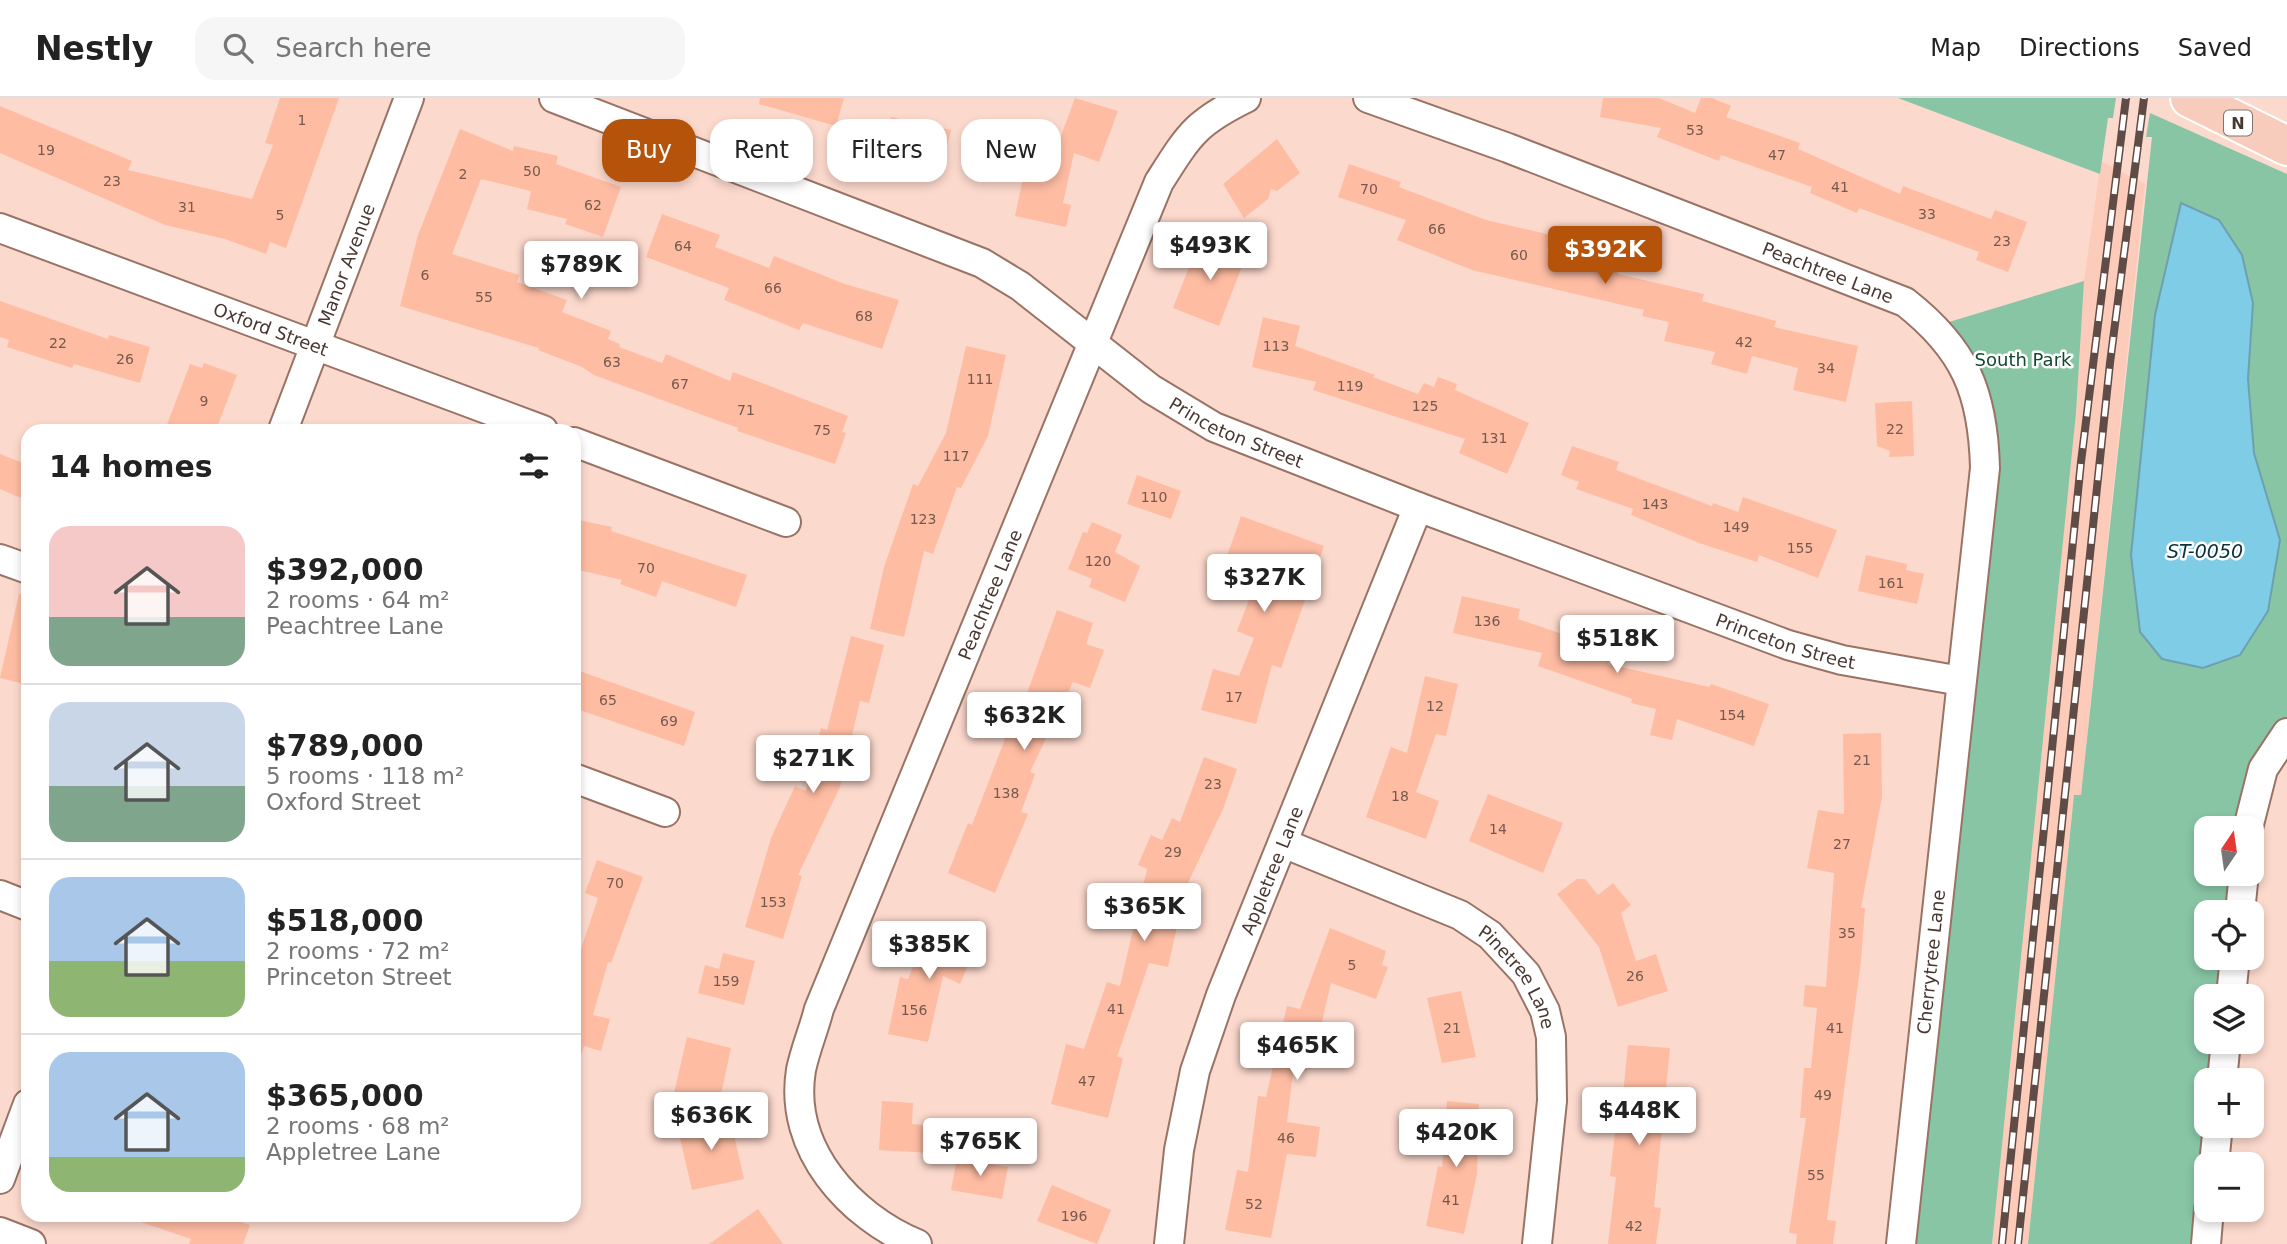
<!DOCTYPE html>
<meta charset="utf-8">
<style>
:root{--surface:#fff;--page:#f6f6f6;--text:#222;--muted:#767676;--line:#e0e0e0;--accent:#b45309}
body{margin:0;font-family:"DejaVu Sans",sans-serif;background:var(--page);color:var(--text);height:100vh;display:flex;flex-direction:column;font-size:26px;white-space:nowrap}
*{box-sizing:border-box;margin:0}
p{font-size:23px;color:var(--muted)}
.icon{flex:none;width:38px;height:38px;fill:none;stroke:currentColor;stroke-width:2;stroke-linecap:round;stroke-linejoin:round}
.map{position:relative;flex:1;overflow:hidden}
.panel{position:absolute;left:21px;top:326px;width:560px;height:798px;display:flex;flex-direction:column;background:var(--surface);border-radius:21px;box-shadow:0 4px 10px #0003}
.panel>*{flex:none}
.hud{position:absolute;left:602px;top:21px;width:665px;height:63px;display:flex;gap:14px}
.needle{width:46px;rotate:13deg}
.fabs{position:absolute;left:2194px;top:718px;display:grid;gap:14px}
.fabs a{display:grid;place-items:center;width:70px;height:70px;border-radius:14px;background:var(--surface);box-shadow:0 4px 10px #0003;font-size:35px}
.price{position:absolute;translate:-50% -60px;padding:0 16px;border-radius:7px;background:#fff;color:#222;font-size:23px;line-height:46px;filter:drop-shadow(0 2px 4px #0008)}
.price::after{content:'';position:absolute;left:50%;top:42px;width:21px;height:16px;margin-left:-10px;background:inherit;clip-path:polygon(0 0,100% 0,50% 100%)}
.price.active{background:var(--accent);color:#fff}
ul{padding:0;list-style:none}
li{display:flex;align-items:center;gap:21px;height:175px;padding:0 28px}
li+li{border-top:2px solid var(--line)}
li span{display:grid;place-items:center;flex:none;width:196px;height:140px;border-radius:21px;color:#555}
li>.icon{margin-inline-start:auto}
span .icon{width:84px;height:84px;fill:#fffc;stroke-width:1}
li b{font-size:30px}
h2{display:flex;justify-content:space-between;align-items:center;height:84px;padding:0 28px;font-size:30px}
.tag{padding:0 24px;border-radius:21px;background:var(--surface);box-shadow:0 4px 10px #0003;font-size:24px;line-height:63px}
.tag.active{background:var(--accent);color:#fff}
header{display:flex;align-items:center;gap:42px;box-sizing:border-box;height:98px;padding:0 35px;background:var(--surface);border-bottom:2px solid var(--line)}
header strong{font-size:33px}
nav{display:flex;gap:38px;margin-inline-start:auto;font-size:24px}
.search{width:490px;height:63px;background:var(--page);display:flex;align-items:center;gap:18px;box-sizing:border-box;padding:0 24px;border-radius:21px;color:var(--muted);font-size:26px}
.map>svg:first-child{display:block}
.built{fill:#fdcbb9}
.green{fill:#88c5a5}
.water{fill:#7ecce5;stroke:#6ea0af;stroke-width:2}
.building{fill:#febca3}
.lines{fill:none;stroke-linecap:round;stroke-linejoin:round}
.minor-casing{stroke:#997365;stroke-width:32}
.motorway-casing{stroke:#fff;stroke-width:42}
.minor{stroke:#fff;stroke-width:28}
.motorway{stroke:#f8ccbc;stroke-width:38}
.rail-casing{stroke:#604c46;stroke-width:8}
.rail{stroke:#fff;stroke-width:5;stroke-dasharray:16;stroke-linecap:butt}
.labels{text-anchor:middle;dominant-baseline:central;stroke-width:5;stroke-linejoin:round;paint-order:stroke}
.number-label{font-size:14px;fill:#76594e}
.shield{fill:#fff;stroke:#807470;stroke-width:2}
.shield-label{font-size:16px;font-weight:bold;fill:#493832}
.street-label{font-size:18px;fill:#493832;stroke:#fff}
.park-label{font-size:18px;fill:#134831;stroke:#fff}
.water-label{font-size:19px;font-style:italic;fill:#0b313c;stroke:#fff}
</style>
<header>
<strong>Nestly</strong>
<div class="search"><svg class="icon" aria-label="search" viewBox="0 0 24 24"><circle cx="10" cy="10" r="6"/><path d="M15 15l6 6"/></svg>Search here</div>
<nav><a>Map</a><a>Directions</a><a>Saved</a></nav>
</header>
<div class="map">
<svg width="2287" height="1146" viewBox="0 0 2287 1146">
<rect width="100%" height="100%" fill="#fcd9cd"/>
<polygon class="built" points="2101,63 2145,86 2081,698 2074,697 2028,1146 1992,1146 2076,315 2084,183"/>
<g class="green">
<polygon points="1898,0 2116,0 2113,20 2108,20 2100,76"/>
<polygon points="2150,15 2287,76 2287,628 2248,730 2207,730 2207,775 2244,775 2240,814 2207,814 2207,859 2235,859 2231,898 2207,898 2207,943 2226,943 2222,982 2207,982 2205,1146 2028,1146 2074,697 2081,697 2152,39 2146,39"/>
<polygon points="2084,183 2076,315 1992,1146 1901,1146 1984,332 1936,228"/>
</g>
<polygon class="water" points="2181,105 2219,122 2242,157 2253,205 2248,281 2254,355 2280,442 2268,513 2240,557 2203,570 2162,561 2140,534 2131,457 2155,217"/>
<g class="building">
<polygon points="280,0 339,0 286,150 270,144 266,156 225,141 165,127 0,55 0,8 132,63 128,72 252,101 273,47 265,45"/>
<polygon points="760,0 844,0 836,28 759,6"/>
<polygon points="1075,0 1118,13 1099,64 1074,55 1063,105 1071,107 1066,129 1015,118 1025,71 1047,76"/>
<polygon points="1603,0 1659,0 1695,15 1701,0 1712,0 1731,8 1726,19 1800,45 1798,51 1900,96 1903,88 1991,121 1995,112 2027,124 2008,174 1976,162 1979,154 1859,110 1857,115 1810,95 1812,89 1721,57 1719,63 1657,39 1661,30 1600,19"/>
<polygon points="891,19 951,32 944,61 884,48"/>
<polygon points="460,31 513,53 514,48 558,58 556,66 621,89 603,139 565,126 567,121 527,111 531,93 481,81 452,156 519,177 517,184 567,202 562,214 611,233 608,241 620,246 619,249 662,265 666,256 730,283 733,274 848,318 842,334 846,335 835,366 737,333 738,330 594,277 582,269 538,252 539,250 400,208 418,137"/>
<polygon points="1277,41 1300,75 1277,93 1271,91 1268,101 1244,120 1223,86"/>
<polygon points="1349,66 1401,84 1399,89 1486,122 1551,137 1547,154 1619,170 1618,176 1704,196 1702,203 1776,223 1774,229 1858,248 1846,304 1793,292 1798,270 1752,258 1747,276 1711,266 1715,254 1664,243 1669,224 1642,218 1644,212 1472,172 1397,142 1406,122 1338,99"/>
<polygon points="662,116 720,137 715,149 769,170 774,158 845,186 899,202 882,251 803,225 799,232 724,202 729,190 646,159"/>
<polygon points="1200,141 1246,158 1219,228 1173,210"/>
<polygon points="0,203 108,241 109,237 150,249 140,285 74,266 72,270 7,249 9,242 0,239"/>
<polygon points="1263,219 1300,228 1295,248 1375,277 1373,279 1418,296 1424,285 1434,289 1438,279 1457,286 1455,292 1529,325 1507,376 1459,355 1465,341 1313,292 1316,284 1252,269"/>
<polygon points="966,248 1006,257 988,338 961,390 957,389 933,456 924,453 904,539 870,531 884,469 913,386 918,388 946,335"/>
<polygon points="204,265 237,277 216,332 165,332 190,266 202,270"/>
<polygon points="1912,303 1914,358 1889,359 1890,353 1877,348 1875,305"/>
<polygon points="1572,348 1619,364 1616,372 1712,408 1713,405 1738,414 1743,399 1837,432 1818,480 1759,457 1757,464 1699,445 1631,417 1633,411 1576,391 1579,384 1561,377"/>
<polygon points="0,356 28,367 28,403 0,391"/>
<polygon points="1137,377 1181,393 1171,421 1127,406"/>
<polygon points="1241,418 1324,448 1281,570 1272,567 1256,626 1201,612 1213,571 1239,578 1254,540 1237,533 1260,473 1226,461"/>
<polygon points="574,421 612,429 611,433 747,477 736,509 662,483 656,499 620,486 622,482 574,471"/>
<polygon points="1092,424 1122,437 1115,454 1140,468 1125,504 1089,489 1092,481 1068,471 1083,434 1087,435"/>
<polygon points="1866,457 1907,466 1906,472 1924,476 1917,506 1858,493"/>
<polygon points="19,496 28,497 28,587 0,580"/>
<polygon points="1462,498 1520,511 1518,521 1612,553 1608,566 1709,589 1711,586 1769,606 1754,648 1677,621 1672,642 1650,637 1656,611 1631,605 1632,601 1538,568 1542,555 1453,535"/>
<polygon points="1057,512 1093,525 1086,546 1104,552 1090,590 1073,584 1030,674 1035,676 1021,714 1028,716 995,795 948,775 968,725 972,727 1005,641 1002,640 1022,596 1026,598"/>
<polygon points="851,538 884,547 869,605 860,603 840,689 798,777 802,778 783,841 745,829 771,740 795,688 806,693 821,630 827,632"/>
<polygon points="574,571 695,614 684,648 574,610"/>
<polygon points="1425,578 1458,586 1446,638 1436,636 1416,694 1439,703 1426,741 1366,719 1391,649 1407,655"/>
<polygon points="1881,635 1882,699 1861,810 1865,810 1861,863 1827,1122 1836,1123 1833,1146 1796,1146 1797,1136 1789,1135 1806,1020 1800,1020 1804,970 1811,970 1817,910 1803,908 1805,887 1826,889 1834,775 1807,770 1818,712 1844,716 1843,636"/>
<polygon points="1204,659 1237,671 1223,711 1186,789 1168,869 1149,865 1117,959 1123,960 1108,1020 1051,1006 1066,946 1084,951 1107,884 1120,888 1147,771 1138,767 1151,737 1162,742 1172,720 1180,724"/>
<polygon points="1488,696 1563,725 1543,775 1469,743"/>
<polygon points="597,762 643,779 611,865 608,864 593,917 610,921 601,953 584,948 580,960 574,959 574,872 598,800 585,795"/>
<polygon points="1577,781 1585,781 1598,797 1613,785 1631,807 1621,815 1636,863 1656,856 1668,893 1618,909 1599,849 1557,796"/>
<polygon points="932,824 978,843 960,886 943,878 928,944 888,936 900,879 908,881"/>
<polygon points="1330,830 1386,853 1382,867 1388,869 1376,901 1331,885 1311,971 1294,967 1287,1024 1320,1029 1316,1059 1287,1056 1271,1140 1225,1132 1237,1072 1248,1074 1258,998 1266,999 1287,908 1300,911"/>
<polygon points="723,855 755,863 744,907 698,895 705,867 719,871"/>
<polygon points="1461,893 1476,959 1442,965 1427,900"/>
<polygon points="687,939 731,950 719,1005 674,995"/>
<polygon points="1628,947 1670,950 1654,1109 1661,1110 1656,1146 1608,1146 1616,1079 1610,1078 1616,1026 1620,1026"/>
<polygon points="882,1003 913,1005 912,1026 933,1028 932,1055 879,1052"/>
<polygon points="1447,1003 1479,1006 1477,1076 1464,1136 1426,1128 1438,1068 1442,1069"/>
<polygon points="729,1015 744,1081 692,1092 677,1027"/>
<polygon points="957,1060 1008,1069 1002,1101 951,1092"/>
<polygon points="1052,1087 1111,1112 1097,1146 1037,1123"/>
<polygon points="758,1111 783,1146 709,1146"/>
<polygon points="130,1116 219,1116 250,1127 243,1146 189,1146 191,1141 129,1120"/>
</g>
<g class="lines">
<defs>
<g id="minor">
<path id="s1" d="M554 0 982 165 1020 188 1151 291 1214 329 1418 409 1788 547 1842 562 1961 583"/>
<path id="s2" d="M1368 0 1508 50 1905 204C1965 251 1983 294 1985 370L1901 1146"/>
<path id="s3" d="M0 130 543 332"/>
<path id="s4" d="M283 332 409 0"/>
<polyline points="574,344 786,424"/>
<polyline points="0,461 28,471"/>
<polyline points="574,680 665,714"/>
<polyline points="2248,730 2263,671 2287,635"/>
<path id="s5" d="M1283 745 1460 817 1490 837 1526 876 1545 913 1551 939 1552 1003 1537 1146"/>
<polyline points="0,797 28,808"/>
<polyline points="2240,814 2244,775"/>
<polyline points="2231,898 2235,859"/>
<polyline points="2222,982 2226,943"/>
<polyline points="2214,1066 2218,1027"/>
<polyline points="0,1081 28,1006"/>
<polyline points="0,1134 31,1146"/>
<path id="s6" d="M917 1146C850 1118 788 1051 801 972 805 952 814 931 819 911L1159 84C1189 37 1195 25 1246 0"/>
<path id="s7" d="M1169 1146 1179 1052 1195 973 1221 897 1418 409"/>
<polyline points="2206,1146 2209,1111"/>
</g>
<polyline id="motorway" points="2190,0 2287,48"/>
</defs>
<use href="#minor" class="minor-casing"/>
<use href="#motorway" class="motorway-casing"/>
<use href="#minor" class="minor"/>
<use href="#motorway" class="motorway"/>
<defs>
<g id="rail">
<polyline points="2002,1146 2081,364 2126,0"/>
<polyline points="2018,1146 2110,265 2144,0"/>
</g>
</defs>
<use href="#rail" class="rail-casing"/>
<use href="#rail" class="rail"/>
</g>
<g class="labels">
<g class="number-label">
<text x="302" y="22">1</text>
<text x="1695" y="32">53</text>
<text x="46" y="52">19</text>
<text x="1777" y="57">47</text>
<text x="532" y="73">50</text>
<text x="463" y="76">2</text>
<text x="112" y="83">23</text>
<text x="1840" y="89">41</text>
<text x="1369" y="91">70</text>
<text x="593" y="107">62</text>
<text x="187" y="109">31</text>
<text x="1927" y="116">33</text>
<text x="280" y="117">5</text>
<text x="1437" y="131">66</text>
<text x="2002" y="143">23</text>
<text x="683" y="148">64</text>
<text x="1519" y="157">60</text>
<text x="425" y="177">6</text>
<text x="773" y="190">66</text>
<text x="484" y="199">55</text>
<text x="864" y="218">68</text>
<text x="1744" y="244">42</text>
<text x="58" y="245">22</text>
<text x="1276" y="248">113</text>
<text x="125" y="261">26</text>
<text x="612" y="264">63</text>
<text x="1826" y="270">34</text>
<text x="980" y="281">111</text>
<text x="680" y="286">67</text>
<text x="1350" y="288">119</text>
<text x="204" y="303">9</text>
<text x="1425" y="308">125</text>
<text x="746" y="312">71</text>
<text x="1895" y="331">22</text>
<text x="822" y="332">75</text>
<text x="1494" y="340">131</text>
<text x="956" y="358">117</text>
<text x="1154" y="399">110</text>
<text x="1655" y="406">143</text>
<text x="923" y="421">123</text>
<text x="1736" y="429">149</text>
<text x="1800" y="450">155</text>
<text x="1098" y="463">120</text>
<text x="646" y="470">70</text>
<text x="1891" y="485">161</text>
<text x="1487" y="523">136</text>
<text x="1234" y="599">17</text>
<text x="608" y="602">65</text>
<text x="1435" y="608">12</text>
<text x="1732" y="617">154</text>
<text x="669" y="623">69</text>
<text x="1862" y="662">21</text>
<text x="1213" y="686">23</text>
<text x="1006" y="695">138</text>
<text x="1400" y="698">18</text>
<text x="1498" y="731">14</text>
<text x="1842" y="746">27</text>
<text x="1173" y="754">29</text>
<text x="615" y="785">70</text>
<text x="773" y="804">153</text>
<text x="1847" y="835">35</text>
<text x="1352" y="867">5</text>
<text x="1635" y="878">26</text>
<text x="726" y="883">159</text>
<text x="1116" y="911">41</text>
<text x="914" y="912">156</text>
<text x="1452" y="930">21</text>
<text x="1835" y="930">41</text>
<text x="1087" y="983">47</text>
<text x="1823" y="997">49</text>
<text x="1286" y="1040">46</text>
<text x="1816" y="1077">55</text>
<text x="1451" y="1102">41</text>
<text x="1254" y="1106">52</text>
<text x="1074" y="1118">196</text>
<text x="1634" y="1128">42</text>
</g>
<rect class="shield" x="2224" y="12.5" width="28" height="25" rx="5"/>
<g class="shield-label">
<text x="2238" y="25">N</text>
</g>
<g class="street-label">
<text stroke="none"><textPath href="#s4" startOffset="177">Manor Avenue</textPath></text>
<text stroke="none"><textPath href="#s2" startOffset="492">Peachtree Lane</textPath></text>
<text stroke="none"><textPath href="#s3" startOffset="289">Oxford Street</textPath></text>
<text stroke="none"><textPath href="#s1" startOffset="766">Princeton Street</textPath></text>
<text stroke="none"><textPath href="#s6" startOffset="737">Peachtree Lane</textPath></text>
<text stroke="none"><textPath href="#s1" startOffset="1354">Princeton Street</textPath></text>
<text stroke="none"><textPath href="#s7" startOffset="390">Appletree Lane</textPath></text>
<text transform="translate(1931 864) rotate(-84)">Cherrytree Lane</text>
<text stroke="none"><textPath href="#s5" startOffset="278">Pinetree Lane</textPath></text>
</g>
<g class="park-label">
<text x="2023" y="261">South Park</text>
</g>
<g class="water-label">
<text x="2205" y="453">ST-0050</text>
</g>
</g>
</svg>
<div class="fabs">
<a><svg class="needle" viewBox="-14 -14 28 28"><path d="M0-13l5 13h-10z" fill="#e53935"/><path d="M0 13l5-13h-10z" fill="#767676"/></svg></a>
<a><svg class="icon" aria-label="locate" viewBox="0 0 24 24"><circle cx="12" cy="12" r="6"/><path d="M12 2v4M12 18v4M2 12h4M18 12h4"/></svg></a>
<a><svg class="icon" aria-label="layers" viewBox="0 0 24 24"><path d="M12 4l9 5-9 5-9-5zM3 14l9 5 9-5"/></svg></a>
<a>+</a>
<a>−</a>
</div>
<b class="price" style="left:1210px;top:184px">$493K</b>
<b class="price active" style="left:1605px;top:188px">$392K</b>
<b class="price" style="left:581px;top:203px">$789K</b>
<b class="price" style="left:1264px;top:516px">$327K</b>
<b class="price" style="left:1617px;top:577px">$518K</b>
<b class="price" style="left:1024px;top:654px">$632K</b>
<b class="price" style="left:813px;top:697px">$271K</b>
<b class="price" style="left:1144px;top:845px">$365K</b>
<b class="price" style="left:929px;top:883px">$385K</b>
<b class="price" style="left:1297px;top:984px">$465K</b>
<b class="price" style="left:1639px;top:1049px">$448K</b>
<b class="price" style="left:711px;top:1054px">$636K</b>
<b class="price" style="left:1456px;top:1071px">$420K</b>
<b class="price" style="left:980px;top:1080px">$765K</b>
<div class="hud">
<a class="tag active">Buy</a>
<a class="tag">Rent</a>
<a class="tag">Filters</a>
<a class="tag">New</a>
</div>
<section class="panel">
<h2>14 homes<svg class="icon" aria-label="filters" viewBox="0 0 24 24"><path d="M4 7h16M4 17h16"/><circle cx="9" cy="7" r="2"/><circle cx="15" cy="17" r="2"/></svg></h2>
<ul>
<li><span style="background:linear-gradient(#f6c9c9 65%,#7fa58c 0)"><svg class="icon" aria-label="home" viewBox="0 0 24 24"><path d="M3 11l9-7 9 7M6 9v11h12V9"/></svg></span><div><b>$392,000</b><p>2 rooms · 64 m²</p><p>Peachtree Lane</p></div></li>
<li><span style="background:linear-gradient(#c9d6e8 60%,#7fa58c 0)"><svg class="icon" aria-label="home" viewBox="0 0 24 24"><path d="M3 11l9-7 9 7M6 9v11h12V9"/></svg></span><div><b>$789,000</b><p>5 rooms · 118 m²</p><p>Oxford Street</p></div></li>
<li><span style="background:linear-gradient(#a9c7e8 60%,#8fb573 0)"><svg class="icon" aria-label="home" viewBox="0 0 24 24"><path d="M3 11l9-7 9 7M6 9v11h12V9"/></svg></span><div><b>$518,000</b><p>2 rooms · 72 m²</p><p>Princeton Street</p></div></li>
<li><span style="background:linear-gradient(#a9c7e8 75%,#8fb573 0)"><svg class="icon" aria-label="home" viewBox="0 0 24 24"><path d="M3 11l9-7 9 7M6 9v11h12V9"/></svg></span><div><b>$365,000</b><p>2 rooms · 68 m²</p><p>Appletree Lane</p></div></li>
</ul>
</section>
</div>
